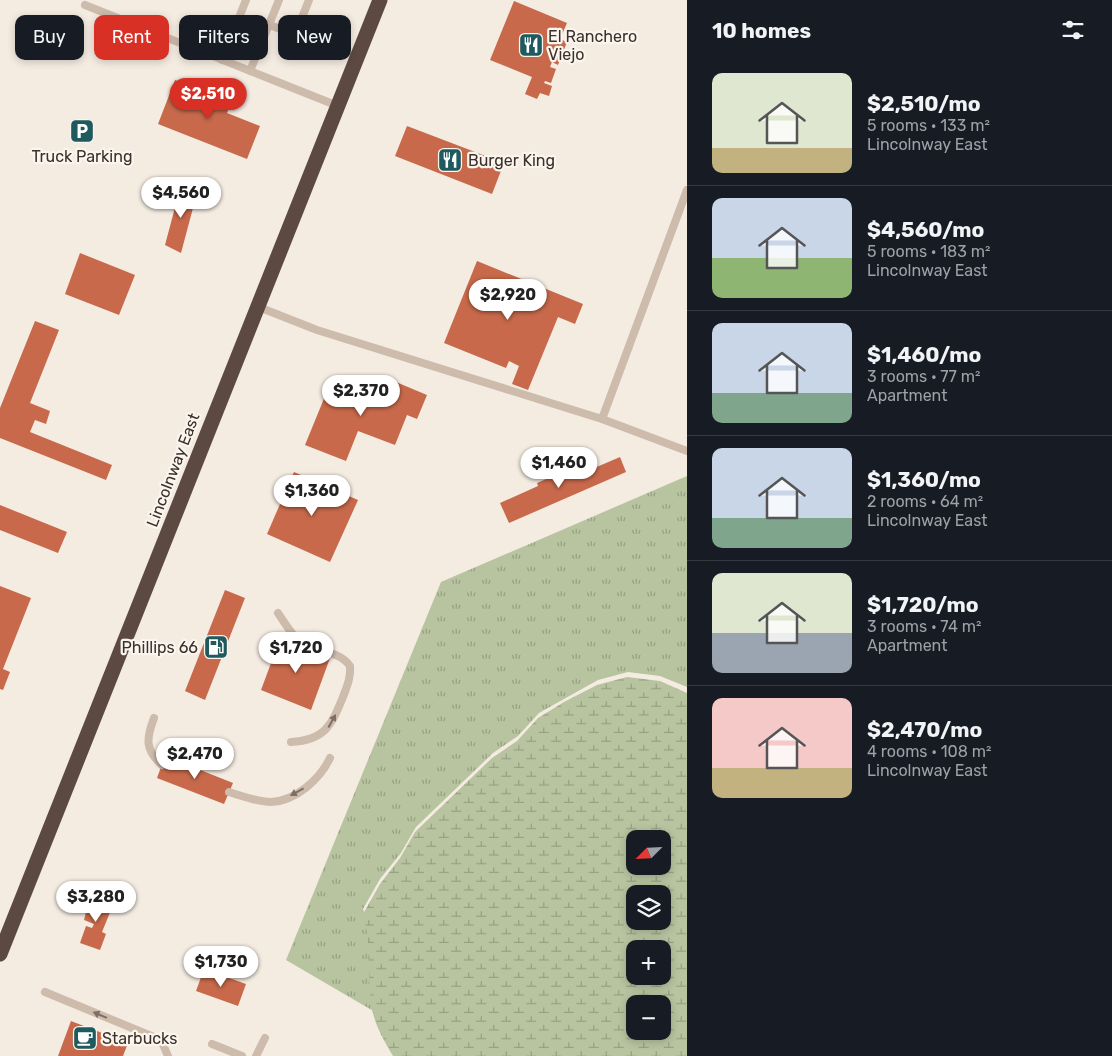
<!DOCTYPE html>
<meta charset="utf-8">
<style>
:root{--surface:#171b24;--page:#20242c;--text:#f1f3f6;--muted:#9ea1a6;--line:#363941;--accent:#d93025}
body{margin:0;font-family:Rubik,sans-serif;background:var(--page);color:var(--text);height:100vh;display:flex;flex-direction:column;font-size:19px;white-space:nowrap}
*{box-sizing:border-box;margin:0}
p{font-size:16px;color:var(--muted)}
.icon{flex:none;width:28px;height:28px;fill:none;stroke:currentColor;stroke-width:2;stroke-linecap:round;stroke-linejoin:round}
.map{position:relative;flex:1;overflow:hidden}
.sheet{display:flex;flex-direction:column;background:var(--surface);width:425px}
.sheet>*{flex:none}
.guide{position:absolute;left:15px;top:15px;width:475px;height:45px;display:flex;gap:10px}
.needle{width:32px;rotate:246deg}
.controls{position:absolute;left:626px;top:830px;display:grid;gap:10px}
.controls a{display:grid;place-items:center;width:45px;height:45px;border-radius:10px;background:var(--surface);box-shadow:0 2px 8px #0003;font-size:25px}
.price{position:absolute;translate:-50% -42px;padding:0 11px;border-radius:18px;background:#fff;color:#222;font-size:16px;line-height:32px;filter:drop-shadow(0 1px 2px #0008)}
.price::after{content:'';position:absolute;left:50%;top:30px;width:15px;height:11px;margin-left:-8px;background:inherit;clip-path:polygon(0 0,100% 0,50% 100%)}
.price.current{background:var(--accent);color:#fff}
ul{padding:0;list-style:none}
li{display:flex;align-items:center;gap:15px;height:125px;padding:0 25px}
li+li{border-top:1px solid var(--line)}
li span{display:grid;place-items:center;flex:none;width:140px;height:100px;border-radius:10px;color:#555}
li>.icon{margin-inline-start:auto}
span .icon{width:60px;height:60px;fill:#fffc;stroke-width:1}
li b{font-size:21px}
h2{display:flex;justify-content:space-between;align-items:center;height:60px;padding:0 25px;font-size:21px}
.pill{padding:0 18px;border-radius:10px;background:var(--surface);box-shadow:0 2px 8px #0003;font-size:18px;line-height:45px}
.pill.current{background:var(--accent);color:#fff}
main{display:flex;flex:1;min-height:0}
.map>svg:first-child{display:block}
.grass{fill:url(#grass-tufts)}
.wetland{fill:url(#wetland-marsh);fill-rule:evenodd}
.building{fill:#c8694b}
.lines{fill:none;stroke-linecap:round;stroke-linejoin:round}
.lane{stroke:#cdbbac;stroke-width:8}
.highway{stroke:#5c4a42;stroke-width:15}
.oneway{fill:#7d6f65}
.labels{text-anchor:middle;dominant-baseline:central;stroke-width:4.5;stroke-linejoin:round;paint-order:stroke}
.poi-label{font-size:16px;fill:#3b302b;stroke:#fbf5ee;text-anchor:start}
.street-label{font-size:16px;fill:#3b302b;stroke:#fbf5ee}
</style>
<main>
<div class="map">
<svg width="687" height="1056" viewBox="0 0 687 1056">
<defs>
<pattern id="grass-tufts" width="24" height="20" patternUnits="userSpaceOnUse" patternTransform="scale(1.25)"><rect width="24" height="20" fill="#b8c4a0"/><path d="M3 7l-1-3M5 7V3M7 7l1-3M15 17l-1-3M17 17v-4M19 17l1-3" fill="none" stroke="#97a083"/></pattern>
<pattern id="wetland-marsh" width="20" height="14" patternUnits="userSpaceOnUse" patternTransform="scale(1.25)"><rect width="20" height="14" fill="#b8c4a0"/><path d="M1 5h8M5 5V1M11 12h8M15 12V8" fill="none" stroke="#97a083"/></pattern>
</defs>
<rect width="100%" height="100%" fill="#f4ebe1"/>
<polygon class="grass" points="687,476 687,687 660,676 628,672 598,680 539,713 518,736 493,753 416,827 401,853 380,879 363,909 370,929 375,1012 286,960 441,582"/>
<path class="wetland" d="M627 677 660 681 687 693V1056H393C386 1044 378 1031 374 1017 365 984 373 948 363 914L380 884 400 858 415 832 492 758 517 741 538 718 564 702 597 685ZM635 839H662V866H635ZM635 894H662V921H635ZM635 949H662V976H635ZM635 1004H662V1031H635Z"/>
<g class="building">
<polygon points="514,1 567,23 560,39 567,42 558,65 552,62 550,67 556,69 551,83 545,81 544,83 552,86 549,96 540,93 537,99 525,94 532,77 490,60"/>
<polygon points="175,80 231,102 227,113 260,126 247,159 158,124"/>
<polygon points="407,126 504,163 492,194 395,156"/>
<polygon points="181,185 197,193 181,253 165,245"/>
<polygon points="80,253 135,275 119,315 65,294"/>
<polygon points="477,261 583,304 575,324 558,317 528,390 512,384 519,366 509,361 506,368 444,343"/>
<polygon points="35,321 59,330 30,403 50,411 46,424 35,420 30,432 112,465 106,480 0,438 0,408"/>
<polygon points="332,379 388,402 396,382 427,395 417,419 407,415 395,445 358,431 346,461 305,445"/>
<polygon points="620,457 626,472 509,523 500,503 538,486 537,483 574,467 578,475"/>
<polygon points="294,472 358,500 330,562 267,534"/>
<polygon points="0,505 67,532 58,553 0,530"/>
<polygon points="0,586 31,598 3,669 10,672 3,690 0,689"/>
<polygon points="225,590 245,598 205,700 185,691"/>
<polygon points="280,639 330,658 311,710 261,690"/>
<polygon points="165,756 233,783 224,804 157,778"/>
<polygon points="90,896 113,905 102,932 106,934 100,950 80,943 86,926 92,928 94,924 84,920"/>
<polygon points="204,969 246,984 238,1006 196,991"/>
<polygon points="71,1021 128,1043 123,1056 58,1056"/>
</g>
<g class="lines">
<g class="lane">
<polyline points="85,5 338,106"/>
<polyline points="270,25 295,35 309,0"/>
<polyline points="222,60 246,0"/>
<polyline points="250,71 279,0"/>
<polyline points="256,306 317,330 602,419 687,190"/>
<polyline points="602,419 687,451"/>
<path d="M278 613C286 625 295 641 309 647 324 653 340 652 350 666 351 678 347 686 343 697 331 726 325 740 291 742"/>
<path d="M154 718C146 739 145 750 162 765"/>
<path d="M229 792C242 796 257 802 271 802 296 801 320 779 330 758"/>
<polyline points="45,992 161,1040 168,1056"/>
<polyline points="212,1044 242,1056"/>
<polyline points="256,1056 265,1038"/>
</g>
<polyline class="highway" points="0,954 380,0"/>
</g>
<defs><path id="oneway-solid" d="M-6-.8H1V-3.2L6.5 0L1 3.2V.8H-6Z" transform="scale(1.25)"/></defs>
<g class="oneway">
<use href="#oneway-solid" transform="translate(332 721) rotate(-61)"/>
<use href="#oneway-solid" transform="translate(297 792) rotate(151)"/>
<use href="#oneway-solid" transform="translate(100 1015) rotate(-157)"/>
</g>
<defs>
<symbol id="restaurant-square" viewBox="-11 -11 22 22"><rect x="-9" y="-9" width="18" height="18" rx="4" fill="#1f5a5e" stroke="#fbf5ee"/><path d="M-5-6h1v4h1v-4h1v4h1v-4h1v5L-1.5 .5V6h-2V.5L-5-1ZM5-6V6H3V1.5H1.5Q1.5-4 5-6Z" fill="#fff"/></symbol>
<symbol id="parking-square" viewBox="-11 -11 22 22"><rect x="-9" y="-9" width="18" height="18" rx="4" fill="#1f5a5e" stroke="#fbf5ee"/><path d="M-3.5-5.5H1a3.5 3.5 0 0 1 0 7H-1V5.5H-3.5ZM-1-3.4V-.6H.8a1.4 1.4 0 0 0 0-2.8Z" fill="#fff"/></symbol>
<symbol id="fuel-square" viewBox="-11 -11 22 22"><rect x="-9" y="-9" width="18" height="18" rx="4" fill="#1f5a5e" stroke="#fbf5ee"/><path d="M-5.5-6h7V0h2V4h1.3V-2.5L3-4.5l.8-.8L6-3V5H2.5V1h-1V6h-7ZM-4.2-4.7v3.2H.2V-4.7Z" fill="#fff"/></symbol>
<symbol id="cafe-square" viewBox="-11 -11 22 22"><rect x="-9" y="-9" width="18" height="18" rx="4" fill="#1f5a5e" stroke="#fbf5ee"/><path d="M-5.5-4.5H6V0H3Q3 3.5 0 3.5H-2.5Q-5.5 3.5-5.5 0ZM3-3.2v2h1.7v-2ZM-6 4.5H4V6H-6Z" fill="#fff"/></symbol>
</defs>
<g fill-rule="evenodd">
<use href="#restaurant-square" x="517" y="31" width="28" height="28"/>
<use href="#parking-square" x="68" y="117" width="28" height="28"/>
<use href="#restaurant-square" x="436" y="146" width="28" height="28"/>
<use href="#fuel-square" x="202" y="633" width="28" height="28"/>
<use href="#cafe-square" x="71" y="1024" width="28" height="28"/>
</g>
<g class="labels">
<g class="poi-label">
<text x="548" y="36">El Ranchero<tspan x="548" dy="18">Viejo</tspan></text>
<text x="82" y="156" text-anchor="middle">Truck Parking</text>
<text x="468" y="160">Burger King</text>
<text x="198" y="647" text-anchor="end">Phillips 66</text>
<text x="102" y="1038">Starbucks</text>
</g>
<g class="street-label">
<text transform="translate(173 470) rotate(-69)">Lincolnway East</text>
</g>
</g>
</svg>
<div class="controls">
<a><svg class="needle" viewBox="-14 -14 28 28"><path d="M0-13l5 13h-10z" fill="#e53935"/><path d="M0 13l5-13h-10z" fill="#9ea1a6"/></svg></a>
<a><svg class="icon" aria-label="layers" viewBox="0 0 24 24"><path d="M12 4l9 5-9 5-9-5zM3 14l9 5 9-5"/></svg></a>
<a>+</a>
<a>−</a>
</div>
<b class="price current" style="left:208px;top:120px">$2,510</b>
<b class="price" style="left:181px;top:219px">$4,560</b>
<b class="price" style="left:508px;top:321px">$2,920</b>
<b class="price" style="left:361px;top:417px">$2,370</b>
<b class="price" style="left:559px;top:489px">$1,460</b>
<b class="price" style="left:312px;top:517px">$1,360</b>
<b class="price" style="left:296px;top:674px">$1,720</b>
<b class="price" style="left:195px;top:780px">$2,470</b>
<b class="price" style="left:96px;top:923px">$3,280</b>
<b class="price" style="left:221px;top:988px">$1,730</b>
<div class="guide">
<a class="pill">Buy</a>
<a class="pill current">Rent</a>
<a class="pill">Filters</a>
<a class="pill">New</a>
</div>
</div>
<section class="sheet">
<h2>10 homes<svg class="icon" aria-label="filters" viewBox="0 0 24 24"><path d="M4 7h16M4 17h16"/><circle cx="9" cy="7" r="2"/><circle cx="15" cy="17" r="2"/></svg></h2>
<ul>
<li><span style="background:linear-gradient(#dfe7d0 75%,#c2b280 0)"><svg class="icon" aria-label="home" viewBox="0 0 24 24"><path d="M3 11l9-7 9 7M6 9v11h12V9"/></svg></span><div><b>$2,510/mo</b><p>5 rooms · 133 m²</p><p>Lincolnway East</p></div></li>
<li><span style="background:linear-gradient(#c9d6e8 60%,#8fb573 0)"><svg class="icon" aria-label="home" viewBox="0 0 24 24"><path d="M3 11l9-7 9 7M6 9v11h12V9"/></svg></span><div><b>$4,560/mo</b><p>5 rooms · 183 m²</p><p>Lincolnway East</p></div></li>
<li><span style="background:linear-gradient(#c9d6e8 70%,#7fa58c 0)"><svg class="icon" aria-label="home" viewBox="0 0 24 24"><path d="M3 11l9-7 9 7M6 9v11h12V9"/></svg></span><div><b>$1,460/mo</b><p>3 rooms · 77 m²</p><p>Apartment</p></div></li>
<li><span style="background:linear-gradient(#c9d6e8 70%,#7fa58c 0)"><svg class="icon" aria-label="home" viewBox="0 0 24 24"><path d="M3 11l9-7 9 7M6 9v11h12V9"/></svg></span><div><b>$1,360/mo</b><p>2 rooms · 64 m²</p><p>Lincolnway East</p></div></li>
<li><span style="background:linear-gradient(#dfe7d0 60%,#9aa5b1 0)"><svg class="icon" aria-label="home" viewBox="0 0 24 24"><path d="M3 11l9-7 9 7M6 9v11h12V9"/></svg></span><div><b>$1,720/mo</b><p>3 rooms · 74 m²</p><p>Apartment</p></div></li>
<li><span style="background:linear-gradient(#f6c9c9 70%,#c2b280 0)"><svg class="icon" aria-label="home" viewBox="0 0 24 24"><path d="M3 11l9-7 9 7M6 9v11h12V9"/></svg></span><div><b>$2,470/mo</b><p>4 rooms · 108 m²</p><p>Lincolnway East</p></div></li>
</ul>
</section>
</main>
